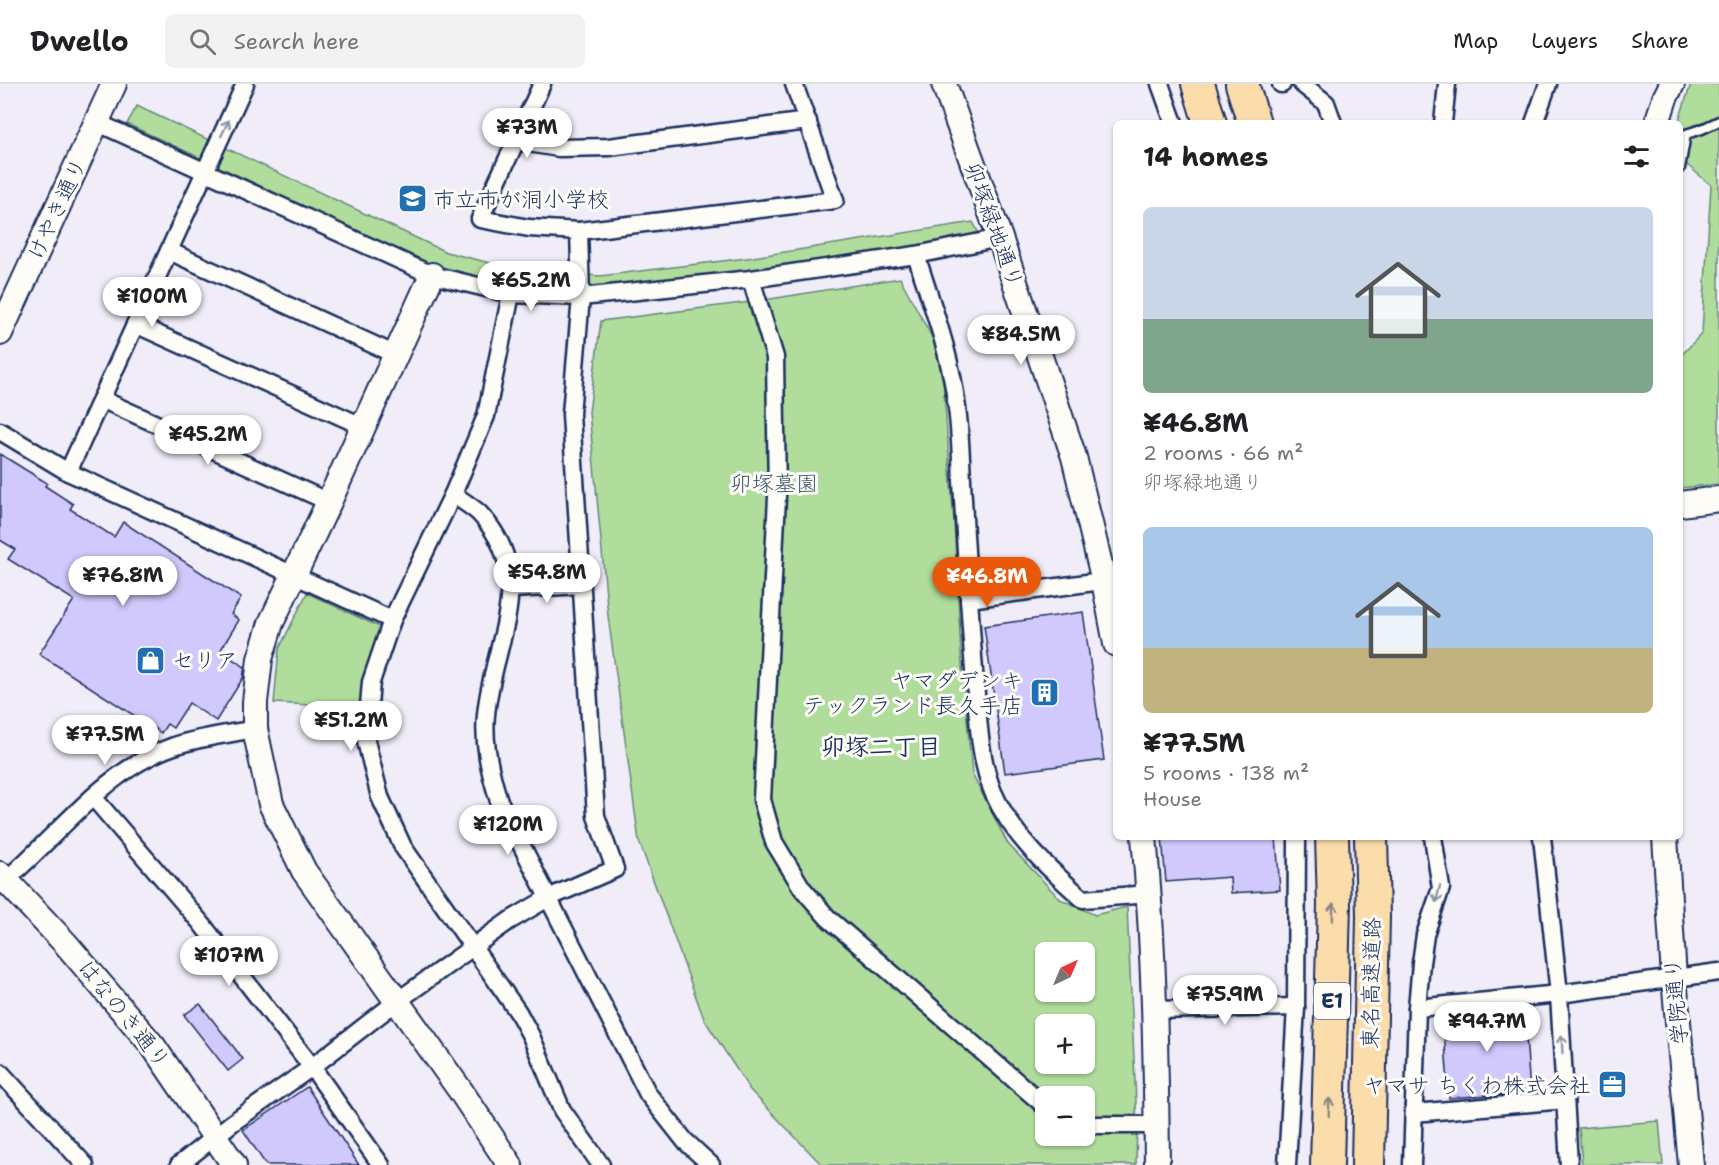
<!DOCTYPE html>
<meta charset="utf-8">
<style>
:root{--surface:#fff;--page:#f2f2f2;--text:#202124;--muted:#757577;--line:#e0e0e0;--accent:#ea580c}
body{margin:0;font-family:"Shantell Sans","Klee One",sans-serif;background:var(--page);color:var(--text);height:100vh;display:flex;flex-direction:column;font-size:22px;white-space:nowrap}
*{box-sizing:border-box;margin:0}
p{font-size:20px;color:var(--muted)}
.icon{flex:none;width:33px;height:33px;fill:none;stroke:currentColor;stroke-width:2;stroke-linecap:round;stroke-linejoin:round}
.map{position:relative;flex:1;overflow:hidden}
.details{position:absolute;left:1113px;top:36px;width:570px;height:720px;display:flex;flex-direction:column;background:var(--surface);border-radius:9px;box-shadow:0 2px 4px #0004}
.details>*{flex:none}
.needle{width:39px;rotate:44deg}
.controls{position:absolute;left:1035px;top:858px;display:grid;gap:12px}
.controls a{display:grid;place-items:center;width:60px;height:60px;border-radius:9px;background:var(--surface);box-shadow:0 2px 4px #0004;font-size:30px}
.price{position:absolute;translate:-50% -51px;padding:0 14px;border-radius:21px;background:#fff;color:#222;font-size:20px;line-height:39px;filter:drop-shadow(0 2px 3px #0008)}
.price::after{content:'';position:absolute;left:50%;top:36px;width:18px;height:14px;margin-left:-9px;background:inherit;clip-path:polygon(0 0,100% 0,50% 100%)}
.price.selected{background:var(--accent);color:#fff}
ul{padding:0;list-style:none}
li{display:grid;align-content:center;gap:12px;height:318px;padding:0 30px}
li span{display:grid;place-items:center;height:186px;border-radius:9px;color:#555}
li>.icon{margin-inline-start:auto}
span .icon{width:108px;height:108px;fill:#fffc;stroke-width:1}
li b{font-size:26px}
h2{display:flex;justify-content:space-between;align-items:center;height:72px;padding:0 30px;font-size:26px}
header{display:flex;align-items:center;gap:36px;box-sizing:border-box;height:84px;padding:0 30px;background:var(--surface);border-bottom:2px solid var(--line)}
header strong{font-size:28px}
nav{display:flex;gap:33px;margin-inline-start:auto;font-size:21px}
.search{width:420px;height:54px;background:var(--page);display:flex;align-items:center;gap:15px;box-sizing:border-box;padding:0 21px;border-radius:9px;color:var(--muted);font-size:22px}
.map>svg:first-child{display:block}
.green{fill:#b0dd9b;stroke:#66867c;stroke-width:1.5;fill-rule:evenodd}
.building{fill:#d1c8fb;stroke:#1b2f5e;stroke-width:1.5}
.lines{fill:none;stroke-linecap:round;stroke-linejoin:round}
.lane-casing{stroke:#1b2f5e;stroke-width:13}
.street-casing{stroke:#1b2f5e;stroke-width:21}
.secondary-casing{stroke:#1b2f5e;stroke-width:28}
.highway-casing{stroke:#1b2f5e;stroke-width:36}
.lane{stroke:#fdfcf7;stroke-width:8}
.street{stroke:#fdfcf7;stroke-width:16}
.secondary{stroke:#fdfcf7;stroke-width:24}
.highway{stroke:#fbddab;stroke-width:32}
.oneway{stroke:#8c96aa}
.oneway2{stroke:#8b8684}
.labels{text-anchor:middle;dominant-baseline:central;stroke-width:6;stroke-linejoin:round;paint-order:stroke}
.shield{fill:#fdfcf7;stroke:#5f6c8c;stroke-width:1.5}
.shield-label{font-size:21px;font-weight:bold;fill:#1b2f5e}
.poi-label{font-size:22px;fill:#1b2f5e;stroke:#fdfcf7;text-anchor:start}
.street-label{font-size:22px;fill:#1b2f5e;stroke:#fdfcf7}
.park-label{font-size:22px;fill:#405a6d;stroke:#fdfcf7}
.neighbourhood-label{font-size:24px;font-weight:bold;fill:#1b2f5e;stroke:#fdfcf7}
</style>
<header>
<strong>Dwello</strong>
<div class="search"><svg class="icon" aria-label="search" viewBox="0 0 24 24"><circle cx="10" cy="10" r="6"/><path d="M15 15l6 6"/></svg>Search here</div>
<nav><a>Map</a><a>Layers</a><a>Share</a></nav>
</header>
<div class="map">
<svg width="1719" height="1081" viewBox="0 0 1719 1081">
<rect width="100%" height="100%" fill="#f0ecf8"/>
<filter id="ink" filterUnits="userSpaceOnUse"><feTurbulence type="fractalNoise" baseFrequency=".0167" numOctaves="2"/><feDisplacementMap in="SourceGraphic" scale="12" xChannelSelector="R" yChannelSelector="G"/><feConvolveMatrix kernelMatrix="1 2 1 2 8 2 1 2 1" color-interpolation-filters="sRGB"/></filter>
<g filter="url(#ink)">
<g class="green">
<polygon points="1691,0 1719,0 1719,400 1680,404 1680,273 1702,249 1711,101 1680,75 1680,39 1678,39"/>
<polygon points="137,22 446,168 518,186 600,192 747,174 973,138 980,152 748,188 598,208 514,204 437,184 127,40"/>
<path d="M900 194 941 270 954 439 961 570 972 690 1008 760 1060 815 1095 831 1127 823 1137 1041 1136 1081H822L750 1006 704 935 639 757 608 532 589 328 601 237 758 217ZM1046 868H1084V908H1046ZM1046 940H1084V980H1046ZM1046 1012H1084V1052H1046Z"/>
<polygon points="307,509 386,546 366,624 274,619 279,565"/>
<polygon points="1659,1037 1663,1081 1582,1081 1579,1044"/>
</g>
<g class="building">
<polygon points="0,370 47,399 45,402 73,420 70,425 114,453 123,438 241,514 231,530 239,536 220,567 245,583 243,594 216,637 189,619 173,644 167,640 161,649 39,570 74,516 8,475 15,465 0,456"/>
<polygon points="1083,528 1104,676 1005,689 984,542"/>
<polygon points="1162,753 1276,753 1280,806 1231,809 1230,793 1166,798"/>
<polygon points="200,920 243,975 228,987 184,931"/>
<polygon points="1524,924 1530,1008 1449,1014 1443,932"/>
<polygon points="307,1003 359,1081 266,1081 243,1046"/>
</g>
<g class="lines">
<defs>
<polyline id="lane" points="1680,84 1686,50 1702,45 1719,37"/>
<g id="street">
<polyline points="542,0 480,135 529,144 579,147 835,116 794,0"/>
<polyline points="1160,0 1174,39"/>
<polyline points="1281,0 1282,0"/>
<polyline points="1302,0 1326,19 1333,39"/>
<polyline points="96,38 432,191 511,210 581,213 751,195 916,171 1000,154"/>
<polyline points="1443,39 1447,0"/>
<polyline points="1534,39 1548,0"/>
<polyline points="516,57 559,64 609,63 808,37"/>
<polyline points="169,167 396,271"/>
<path d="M916 171C932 221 951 271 957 324 961 354 961 384 963 415 966 472 970 530 974 587 978 626 978 671 993 708 1012 752 1048 784 1083 815L1149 810"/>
<polyline points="751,195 775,273 777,413 762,716 774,758 802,804 828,834 1046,1023"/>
<polyline points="511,210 486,332 453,410 392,536 371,598 366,657 380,713 403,763 518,928 531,952 562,1026 601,1081"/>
<polyline points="135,240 362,342"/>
<polyline points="101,315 329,418"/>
<polyline points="0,347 68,388 392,536"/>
<polyline points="68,388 245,0"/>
<path d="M453 410C461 416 471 422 479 429 540 493 492 559 486 631 483 660 490 689 499 717L648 1010 685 1057 711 1081"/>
<polyline points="511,505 581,501"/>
<polyline points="969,515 1116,495"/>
<polyline points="93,713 201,839 312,983 381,1081"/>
<polyline points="1542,753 1559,910 1569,1081"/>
<path d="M0 801C56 755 103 686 174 662 200 653 228 650 255 645"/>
<polyline points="1417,924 1559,910 1719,888"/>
<polyline points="1154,926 1296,923"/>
<polyline points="0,988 85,1081"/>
<polyline points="1414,1029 1565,1016"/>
<polyline points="1084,1041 1157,1041"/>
<polyline points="179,1081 232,1039 312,983 396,918 509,837 548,814 615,785 596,732 571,330 581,213 579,147"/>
<polyline points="1287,1081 1296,923 1297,753"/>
<polyline points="1412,1081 1417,924 1421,879 1425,851 1441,804 1433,753"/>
</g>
<g id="secondary">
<polyline points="944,0 1000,154 1074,373 1104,497 1116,560"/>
<polyline points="1657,39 1665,14 1672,0"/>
<polyline points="432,191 329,418 271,539 260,575 255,618 255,645 271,720 304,787 460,1006 510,1081"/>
<polyline points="0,249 114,0"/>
<polyline points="1680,420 1719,415"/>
<path d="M1144 753C1154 862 1156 972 1157 1081"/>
<polyline points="1665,753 1674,894 1691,1081"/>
<polyline points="0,790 66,860 153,962 234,1081"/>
</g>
<g id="highway">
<polyline points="1198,0 1210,39"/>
<polyline points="1242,0 1254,39"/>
<polyline points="1327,1081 1334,821 1332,753"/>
<polyline points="1368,1081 1373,832 1371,753"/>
</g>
</defs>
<use href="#lane" class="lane-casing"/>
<use href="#street" class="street-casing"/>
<use href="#secondary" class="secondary-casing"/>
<use href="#highway" class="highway-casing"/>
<use href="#lane" class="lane"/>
<use href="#street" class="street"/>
<use href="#secondary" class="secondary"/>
<use href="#highway" class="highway"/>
</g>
<defs><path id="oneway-shaft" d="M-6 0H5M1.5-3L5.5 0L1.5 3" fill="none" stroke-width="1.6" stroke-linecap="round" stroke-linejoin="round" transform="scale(1.5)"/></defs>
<g class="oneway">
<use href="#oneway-shaft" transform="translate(225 44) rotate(-65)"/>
<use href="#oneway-shaft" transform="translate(1438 810) rotate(104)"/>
<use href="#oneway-shaft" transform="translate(1562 960) rotate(-93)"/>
</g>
<g class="oneway2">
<use href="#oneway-shaft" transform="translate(1333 828) rotate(-89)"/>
<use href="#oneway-shaft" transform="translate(1329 1023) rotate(-88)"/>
</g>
</g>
<defs>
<symbol id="school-square" viewBox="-11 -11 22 22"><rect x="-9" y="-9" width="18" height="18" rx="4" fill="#1f6fb2" stroke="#fdfcf7"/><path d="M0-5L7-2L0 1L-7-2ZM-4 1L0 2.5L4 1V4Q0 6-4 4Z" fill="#fff"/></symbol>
<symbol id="shop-square" viewBox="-11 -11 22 22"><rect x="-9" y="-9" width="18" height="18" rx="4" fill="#1f6fb2" stroke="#fdfcf7"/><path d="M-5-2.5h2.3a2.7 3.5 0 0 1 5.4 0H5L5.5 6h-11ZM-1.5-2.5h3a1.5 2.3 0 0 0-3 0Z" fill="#fff"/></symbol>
<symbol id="building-square" viewBox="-11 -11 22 22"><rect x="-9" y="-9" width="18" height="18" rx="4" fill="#1f6fb2" stroke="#fdfcf7"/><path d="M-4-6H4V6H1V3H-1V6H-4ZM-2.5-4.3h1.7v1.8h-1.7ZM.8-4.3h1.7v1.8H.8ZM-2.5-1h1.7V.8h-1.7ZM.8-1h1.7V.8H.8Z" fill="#fff"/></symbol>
<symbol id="office-square" viewBox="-11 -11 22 22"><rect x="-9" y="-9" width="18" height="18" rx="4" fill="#1f6fb2" stroke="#fdfcf7"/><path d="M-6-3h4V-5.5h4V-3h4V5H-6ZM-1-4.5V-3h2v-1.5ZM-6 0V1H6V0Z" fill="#fff"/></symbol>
</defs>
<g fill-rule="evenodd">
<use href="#school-square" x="396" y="98" width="33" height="33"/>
<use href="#shop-square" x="134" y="560" width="33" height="33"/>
<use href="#building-square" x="1028" y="592" width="33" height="33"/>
<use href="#office-square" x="1596" y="984" width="33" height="33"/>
</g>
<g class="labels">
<rect class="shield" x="1314" y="899" width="36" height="36" rx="4.5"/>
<g class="shield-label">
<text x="1332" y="917">E1</text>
</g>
<g class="poi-label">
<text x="433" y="115">市立市が洞小学校</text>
<text x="172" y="576">セリア</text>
<text x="1023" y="596" text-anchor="end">ヤマダデンキ<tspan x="1023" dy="25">テックランド長久手店</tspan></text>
<text x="1591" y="1001" text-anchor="end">ヤマサ ちくわ株式会社</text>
</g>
<g class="street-label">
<text transform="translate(57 125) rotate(-65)">けやき通り</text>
<text transform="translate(994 141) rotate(70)">卯塚緑地通り</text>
<text transform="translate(1371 899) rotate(-89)">東名高速道路</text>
<text transform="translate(1676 917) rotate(-95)">学院通り</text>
<text transform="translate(124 930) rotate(51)">はなのき通り</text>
</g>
<g class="park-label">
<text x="774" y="399">卯塚墓園</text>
</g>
<g class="neighbourhood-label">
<text x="881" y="663">卯塚二丁目</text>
</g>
</g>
</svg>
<div class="controls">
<a><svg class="needle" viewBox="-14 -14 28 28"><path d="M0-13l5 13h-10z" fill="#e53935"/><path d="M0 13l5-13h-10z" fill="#757577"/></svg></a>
<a>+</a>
<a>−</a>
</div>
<b class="price" style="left:527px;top:75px">¥73M</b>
<b class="price" style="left:531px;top:228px">¥65.2M</b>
<b class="price" style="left:152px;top:244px">¥100M</b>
<b class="price" style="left:1021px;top:282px">¥84.5M</b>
<b class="price" style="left:208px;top:382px">¥45.2M</b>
<b class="price" style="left:547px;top:520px">¥54.8M</b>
<b class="price" style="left:123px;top:523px">¥76.8M</b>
<b class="price selected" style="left:987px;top:524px">¥46.8M</b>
<b class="price" style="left:351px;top:668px">¥51.2M</b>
<b class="price" style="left:105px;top:682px">¥77.5M</b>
<b class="price" style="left:508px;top:772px">¥120M</b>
<b class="price" style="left:229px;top:903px">¥107M</b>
<b class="price" style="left:1225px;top:942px">¥75.9M</b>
<b class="price" style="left:1487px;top:969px">¥94.7M</b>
<section class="details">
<h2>14 homes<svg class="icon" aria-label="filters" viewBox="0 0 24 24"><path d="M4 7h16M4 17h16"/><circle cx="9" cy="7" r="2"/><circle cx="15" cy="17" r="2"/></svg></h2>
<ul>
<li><span style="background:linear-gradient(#c9d6e8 60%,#7fa58c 0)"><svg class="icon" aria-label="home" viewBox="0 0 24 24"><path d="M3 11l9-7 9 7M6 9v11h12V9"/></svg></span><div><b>¥46.8M</b><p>2 rooms · 66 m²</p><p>卯塚緑地通り</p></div></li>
<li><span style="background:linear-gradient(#a9c7e8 65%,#c2b280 0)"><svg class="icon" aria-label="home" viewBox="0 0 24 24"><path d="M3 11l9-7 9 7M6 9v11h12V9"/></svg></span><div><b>¥77.5M</b><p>5 rooms · 138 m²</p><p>House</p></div></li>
</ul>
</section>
</div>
